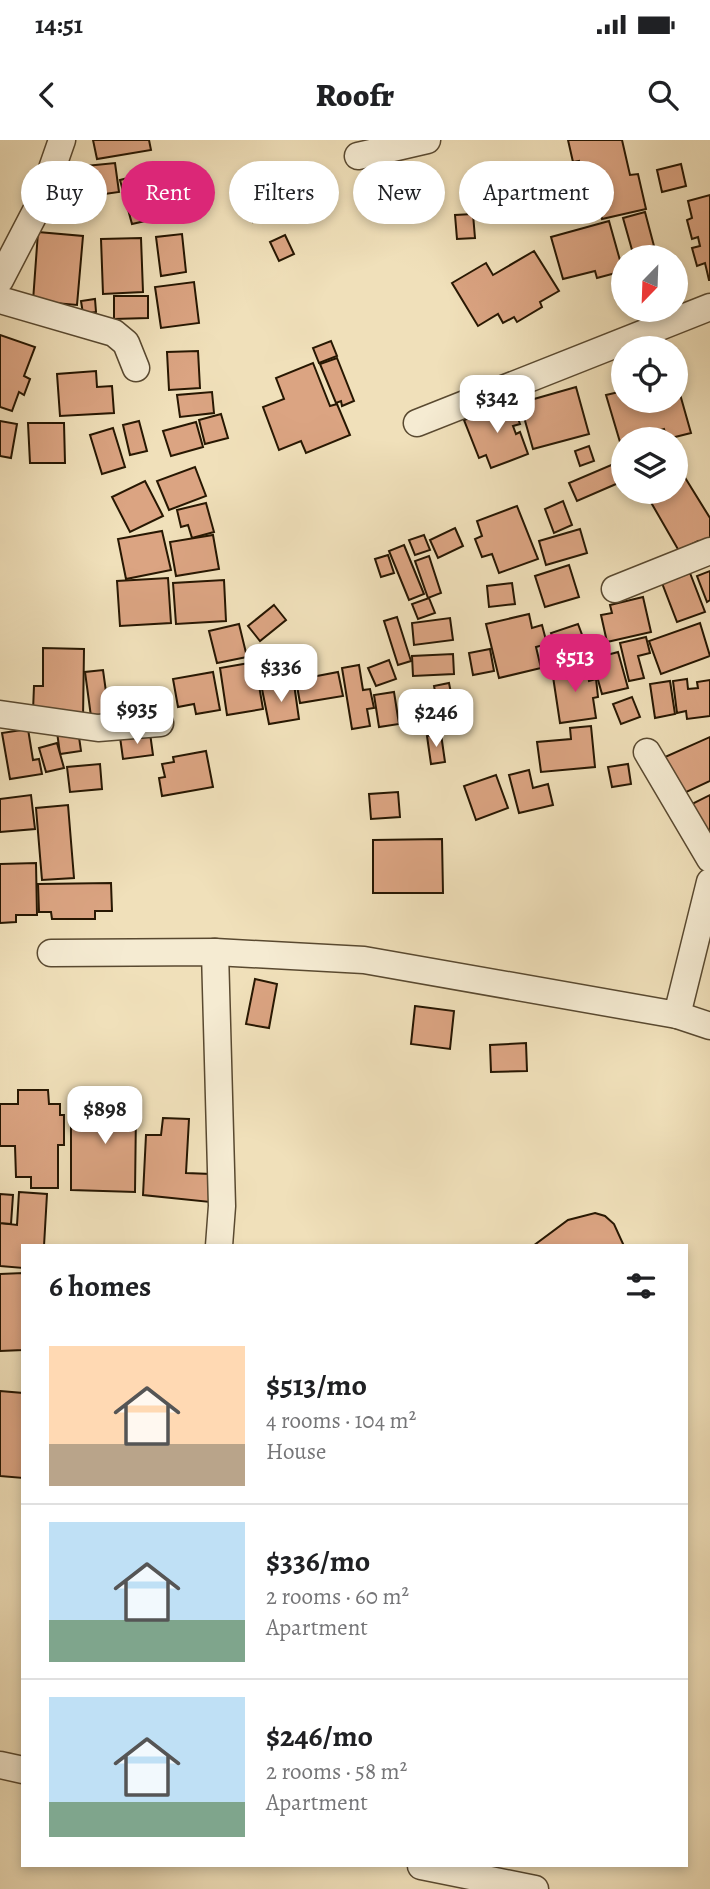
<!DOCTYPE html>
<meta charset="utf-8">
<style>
:root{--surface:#fff;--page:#f6f6f6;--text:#202124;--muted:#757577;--line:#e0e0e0;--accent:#db2777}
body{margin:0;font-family:Alegreya,serif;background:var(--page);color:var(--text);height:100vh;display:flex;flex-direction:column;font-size:26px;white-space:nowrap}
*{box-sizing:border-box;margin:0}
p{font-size:23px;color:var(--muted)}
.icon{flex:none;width:38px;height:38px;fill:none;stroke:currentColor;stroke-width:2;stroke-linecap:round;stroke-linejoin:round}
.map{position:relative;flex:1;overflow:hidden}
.sheet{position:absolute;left:21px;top:1104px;width:667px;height:623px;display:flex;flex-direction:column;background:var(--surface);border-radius:0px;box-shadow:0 4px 10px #0003}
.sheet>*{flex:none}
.hud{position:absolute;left:21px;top:21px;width:668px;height:63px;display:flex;gap:14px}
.needle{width:46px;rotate:203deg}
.buttons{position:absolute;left:611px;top:105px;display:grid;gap:14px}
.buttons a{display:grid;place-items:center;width:77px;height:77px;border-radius:50%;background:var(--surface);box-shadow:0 4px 10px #0003;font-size:35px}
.price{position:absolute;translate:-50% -60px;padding:0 16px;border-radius:14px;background:#fff;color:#222;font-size:23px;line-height:46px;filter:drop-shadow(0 2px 4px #0008)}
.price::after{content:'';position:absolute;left:50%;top:42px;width:21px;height:16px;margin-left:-10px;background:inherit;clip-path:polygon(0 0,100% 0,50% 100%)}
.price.on{background:var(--accent);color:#fff}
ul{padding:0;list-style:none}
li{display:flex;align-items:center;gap:21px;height:175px;padding:0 28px}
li+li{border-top:2px solid var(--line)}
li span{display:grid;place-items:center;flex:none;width:196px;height:140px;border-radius:0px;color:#555}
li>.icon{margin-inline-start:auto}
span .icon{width:84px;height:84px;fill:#fffc;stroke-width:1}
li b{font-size:30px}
h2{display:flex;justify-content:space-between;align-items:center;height:84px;padding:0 28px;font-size:30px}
.tag{padding:0 24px;border-radius:32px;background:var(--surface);box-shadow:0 4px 10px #0003;font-size:24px;line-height:63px}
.tag.on{background:var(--accent);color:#fff}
.status{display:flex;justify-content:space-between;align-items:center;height:49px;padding:0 35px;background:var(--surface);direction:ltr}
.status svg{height:19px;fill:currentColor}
header{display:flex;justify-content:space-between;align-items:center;height:91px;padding:0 28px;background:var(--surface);font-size:32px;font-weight:800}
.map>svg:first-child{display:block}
.building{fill:#dba482;stroke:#271702;stroke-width:2}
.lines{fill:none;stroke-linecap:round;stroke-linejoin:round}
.minor-casing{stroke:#594930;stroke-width:29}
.minor{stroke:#f5ebd2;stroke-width:26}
</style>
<div class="status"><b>14:51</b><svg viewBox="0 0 49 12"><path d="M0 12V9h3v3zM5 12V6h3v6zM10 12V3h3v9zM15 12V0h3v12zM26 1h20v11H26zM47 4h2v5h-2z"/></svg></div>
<header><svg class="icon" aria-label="back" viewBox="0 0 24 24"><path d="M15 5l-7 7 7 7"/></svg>Roofr<svg class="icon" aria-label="search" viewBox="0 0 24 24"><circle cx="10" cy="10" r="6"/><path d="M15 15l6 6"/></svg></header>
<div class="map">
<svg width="710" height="1749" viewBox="0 0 710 1749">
<rect width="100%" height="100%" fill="#f0e0ba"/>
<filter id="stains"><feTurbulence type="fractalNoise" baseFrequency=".00286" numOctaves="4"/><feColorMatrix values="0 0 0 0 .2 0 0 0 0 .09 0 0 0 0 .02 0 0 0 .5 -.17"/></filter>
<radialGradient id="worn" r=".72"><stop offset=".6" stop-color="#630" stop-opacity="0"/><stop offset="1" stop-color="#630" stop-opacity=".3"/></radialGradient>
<g class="building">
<polygon points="93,0 149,0 151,10 97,19"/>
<polygon points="568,0 622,0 630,35 638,34 646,69 602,79 592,39 583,41 579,21 573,22"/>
<polygon points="115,23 119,52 90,56 86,26"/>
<polygon points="272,24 280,78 253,82 245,27"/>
<polygon points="681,24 686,46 662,52 657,30"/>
<polygon points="155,31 167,76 132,84 120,40"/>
<polygon points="710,55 710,140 709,140 705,123 697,126 692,108 700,106 698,97 692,99 687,80 692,78 688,61"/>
<polygon points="645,72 654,106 650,107 653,117 634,117 623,78"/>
<polygon points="473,74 475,98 457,99 455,75"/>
<polygon points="609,81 623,131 597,138 595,131 563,139 551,97"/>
<polygon points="38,92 83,96 77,165 33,161"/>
<polygon points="182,94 186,132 161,136 156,97"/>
<polygon points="285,95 294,114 279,121 270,102"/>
<polygon points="141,98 143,152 103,154 101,99"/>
<polygon points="534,111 559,151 540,162 542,167 517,182 514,177 503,183 498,174 478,186 452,143 486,123 493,135"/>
<polygon points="194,142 199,183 161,188 155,147"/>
<polygon points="114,156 148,156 148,178 114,179"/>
<polygon points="95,159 96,172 83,174 81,161"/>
<polygon points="0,195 35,207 24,236 30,239 24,255 19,252 12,271 0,267"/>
<polygon points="331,201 337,216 319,223 313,208"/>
<polygon points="198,211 200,248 169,250 167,212"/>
<polygon points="337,218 354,261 342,266 341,261 336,263 320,224"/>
<polygon points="313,223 330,266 337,264 350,295 306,313 301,301 279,310 263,267 284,259 276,238"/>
<polygon points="96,231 97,247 112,246 114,273 60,276 57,234"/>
<polygon points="676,240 691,293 667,299 664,289 620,302 606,255 623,251 623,261 676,261"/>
<polygon points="576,247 589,294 533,309 520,263"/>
<polygon points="212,252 214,273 180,277 177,255"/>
<polygon points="512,262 520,284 513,286 516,294 520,292 528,314 491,328 486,315 479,318 464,280"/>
<polygon points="221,274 228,298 205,304 199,280"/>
<polygon points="0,281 17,284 11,318 0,316"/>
<polygon points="139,281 147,311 130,315 123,285"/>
<polygon points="196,282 203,307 171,316 163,291"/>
<polygon points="28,283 64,283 65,323 30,323"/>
<polygon points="113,288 125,327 102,334 90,295"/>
<polygon points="589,306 594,321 580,326 575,311"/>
<polygon points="623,320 623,341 577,361 569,343"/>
<polygon points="676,323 710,378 710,408 704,412 698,401 679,411 645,352 676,352"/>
<polygon points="195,327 206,356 169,370 157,341"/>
<polygon points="145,341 163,376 130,392 112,357"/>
<polygon points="563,361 572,385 554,393 545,369"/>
<polygon points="206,363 214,392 192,398 188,385 181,387 177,370"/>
<polygon points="517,366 538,419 499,433 492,414 482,417 475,399 482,396 477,381"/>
<polygon points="455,388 463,406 438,418 430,400"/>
<polygon points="580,389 587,413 546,425 539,401"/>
<polygon points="162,391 171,430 126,439 118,399"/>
<polygon points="213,395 219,429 176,436 170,402"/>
<polygon points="424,395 430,410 415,415 409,400"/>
<polygon points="404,405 424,454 409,460 389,411"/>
<polygon points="388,415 394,433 381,437 375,419"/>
<polygon points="429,416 441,453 428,458 415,421"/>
<polygon points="569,425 579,457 545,467 535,436"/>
<polygon points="710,431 710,460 707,462 697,436"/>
<polygon points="690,433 705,472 677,482 662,443"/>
<polygon points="168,438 171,483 120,486 117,441"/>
<polygon points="224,440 226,481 176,484 173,443"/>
<polygon points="512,443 515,464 489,467 487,446"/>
<polygon points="643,457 651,492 607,502 601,475 612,473 610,465"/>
<polygon points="429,458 435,473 418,479 412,464"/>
<polygon points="274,465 286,480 260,501 248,486"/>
<polygon points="529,474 532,488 542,485 547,504 536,507 541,528 499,538 486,484"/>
<polygon points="397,477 411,521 398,525 384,481"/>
<polygon points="450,478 453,500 414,505 412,483"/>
<polygon points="700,483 710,516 661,534 649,501"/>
<polygon points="239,484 247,517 217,523 209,491"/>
<polygon points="578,484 584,500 557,509 551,493"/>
<polygon points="646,497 650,513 638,516 644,538 629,541 620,503"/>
<polygon points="43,508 84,509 83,579 33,571 34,546 43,546"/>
<polygon points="490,509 494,531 473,535 469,513"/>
<polygon points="618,512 628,548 602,554 592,519"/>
<polygon points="453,514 454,534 413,536 412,516"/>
<polygon points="389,520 396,539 376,546 368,528"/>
<polygon points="255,522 263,569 227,575 220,528"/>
<polygon points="359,525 363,550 370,549 374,568 367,569 370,586 352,589 342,528"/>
<polygon points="586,525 589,541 596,539 598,557 593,558 596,578 560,583 552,530"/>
<polygon points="103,530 110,581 92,584 85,532"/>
<polygon points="213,532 220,570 196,574 194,564 178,567 173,539"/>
<polygon points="338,532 343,556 300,563 296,540"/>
<polygon points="687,539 688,549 698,548 697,542 710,540 710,576 687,579 686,571 677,573 673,541"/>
<polygon points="670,541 675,574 655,578 650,544"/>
<polygon points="449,543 453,563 438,566 434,546"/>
<polygon points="294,544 299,579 269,584 262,549"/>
<polygon points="394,552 399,584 379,587 374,555"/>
<polygon points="632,557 640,577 621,584 613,564"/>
<polygon points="591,586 595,627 541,632 537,602 571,599 570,588"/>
<polygon points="28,589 33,620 39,619 42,634 10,639 2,593"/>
<polygon points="78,590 81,611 60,614 57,592"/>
<polygon points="150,593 153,615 123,619 120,597"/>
<polygon points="441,594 445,622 431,624 427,596"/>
<polygon points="710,597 710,641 682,654 665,617"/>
<polygon points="57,603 64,628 46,632 39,608"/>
<polygon points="206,611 213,647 162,656 159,638 165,637 162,624 174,622 173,617"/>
<polygon points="100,624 102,649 70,652 67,627"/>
<polygon points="628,624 631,644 612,647 608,627"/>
<polygon points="529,630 533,648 548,644 553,665 519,673 509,635"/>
<polygon points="496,635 508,668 476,680 464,646"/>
<polygon points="398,652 400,677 371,679 369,654"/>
<polygon points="31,655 35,689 0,692 0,659"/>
<polygon points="710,655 710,693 703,696 688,666"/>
<polygon points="68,665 74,738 42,740 36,668"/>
<polygon points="442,699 443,753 373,753 373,700"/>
<polygon points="36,723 37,775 16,775 16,782 0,783 0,724"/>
<polygon points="111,743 112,771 95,771 95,779 52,779 51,772 39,772 38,744"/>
<polygon points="255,839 277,844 269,888 246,884"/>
<polygon points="415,866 454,871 450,909 411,904"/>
<polygon points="526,903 527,931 491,932 490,905"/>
<polygon points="108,947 131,948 130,972 136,971 135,1052 71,1050 71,970 108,971"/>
<polygon points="18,950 48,950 49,964 60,964 60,975 64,975 64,1005 58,1005 58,1048 31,1048 31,1037 16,1037 15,1006 0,1006 0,964 18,964"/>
<polygon points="163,978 189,979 186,1033 211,1034 210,1062 143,1055 146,995 161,995"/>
<polygon points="19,1052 47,1054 44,1106 23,1106 23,1128 0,1126 0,1083 17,1085"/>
<polygon points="0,1054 13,1055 11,1084 0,1083"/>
<polygon points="595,1073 605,1076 614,1084 624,1106 533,1106 568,1080"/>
<polygon points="23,1133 23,1210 0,1211 0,1134"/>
<polygon points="0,1251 23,1253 23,1338 0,1336"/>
</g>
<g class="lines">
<defs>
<g id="minor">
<polyline points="358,16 427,0"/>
<polyline points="0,140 40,63 62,0"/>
<polyline points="0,160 114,193 126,203 136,228"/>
<polyline points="417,283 710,167"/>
<polyline points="615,449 710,411"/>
<polyline points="0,574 98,588 160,583"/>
<polyline points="647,612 710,719"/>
<polyline points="215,812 222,1066 219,1106"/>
<polyline points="51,813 215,812 364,820 677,875 710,742"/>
<polyline points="677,875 710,886"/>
<polyline points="0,1625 23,1630"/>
<polyline points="421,1726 535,1749"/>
</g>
</defs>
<use href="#minor" class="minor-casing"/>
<use href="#minor" class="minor"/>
</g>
<rect width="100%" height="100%" filter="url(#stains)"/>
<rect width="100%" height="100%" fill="url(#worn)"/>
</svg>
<div class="buttons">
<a><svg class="needle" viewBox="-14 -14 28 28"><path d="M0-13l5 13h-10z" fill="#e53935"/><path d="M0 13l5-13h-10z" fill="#757577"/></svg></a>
<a><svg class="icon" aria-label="locate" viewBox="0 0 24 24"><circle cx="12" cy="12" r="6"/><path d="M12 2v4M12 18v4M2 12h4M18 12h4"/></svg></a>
<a><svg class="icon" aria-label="layers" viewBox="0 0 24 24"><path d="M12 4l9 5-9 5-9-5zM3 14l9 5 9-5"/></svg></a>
</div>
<b class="price" style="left:497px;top:295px">$342</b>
<b class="price on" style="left:575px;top:554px">$513</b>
<b class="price" style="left:281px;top:564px">$336</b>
<b class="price" style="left:137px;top:606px">$935</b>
<b class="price" style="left:436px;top:609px">$246</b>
<b class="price" style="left:105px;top:1006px">$898</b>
<div class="hud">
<a class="tag">Buy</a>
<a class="tag on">Rent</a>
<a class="tag">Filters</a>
<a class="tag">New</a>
<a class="tag">Apartment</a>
</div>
<section class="sheet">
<h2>6 homes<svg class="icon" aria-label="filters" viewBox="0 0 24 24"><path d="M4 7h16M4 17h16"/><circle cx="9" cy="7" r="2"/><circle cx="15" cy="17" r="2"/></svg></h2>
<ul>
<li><span style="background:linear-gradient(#ffd9b3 70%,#b9a48a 0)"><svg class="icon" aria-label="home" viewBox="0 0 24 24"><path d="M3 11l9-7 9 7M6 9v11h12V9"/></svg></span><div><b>$513/mo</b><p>4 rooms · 104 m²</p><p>House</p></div></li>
<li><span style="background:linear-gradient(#bfe0f5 70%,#7fa58c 0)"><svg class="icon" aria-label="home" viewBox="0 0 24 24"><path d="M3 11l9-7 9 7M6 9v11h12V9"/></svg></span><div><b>$336/mo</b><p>2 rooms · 60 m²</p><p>Apartment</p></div></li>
<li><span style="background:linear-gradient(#bfe0f5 75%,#7fa58c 0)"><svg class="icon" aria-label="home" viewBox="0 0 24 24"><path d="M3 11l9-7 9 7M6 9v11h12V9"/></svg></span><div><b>$246/mo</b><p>2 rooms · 58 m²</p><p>Apartment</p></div></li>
</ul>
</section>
</div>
